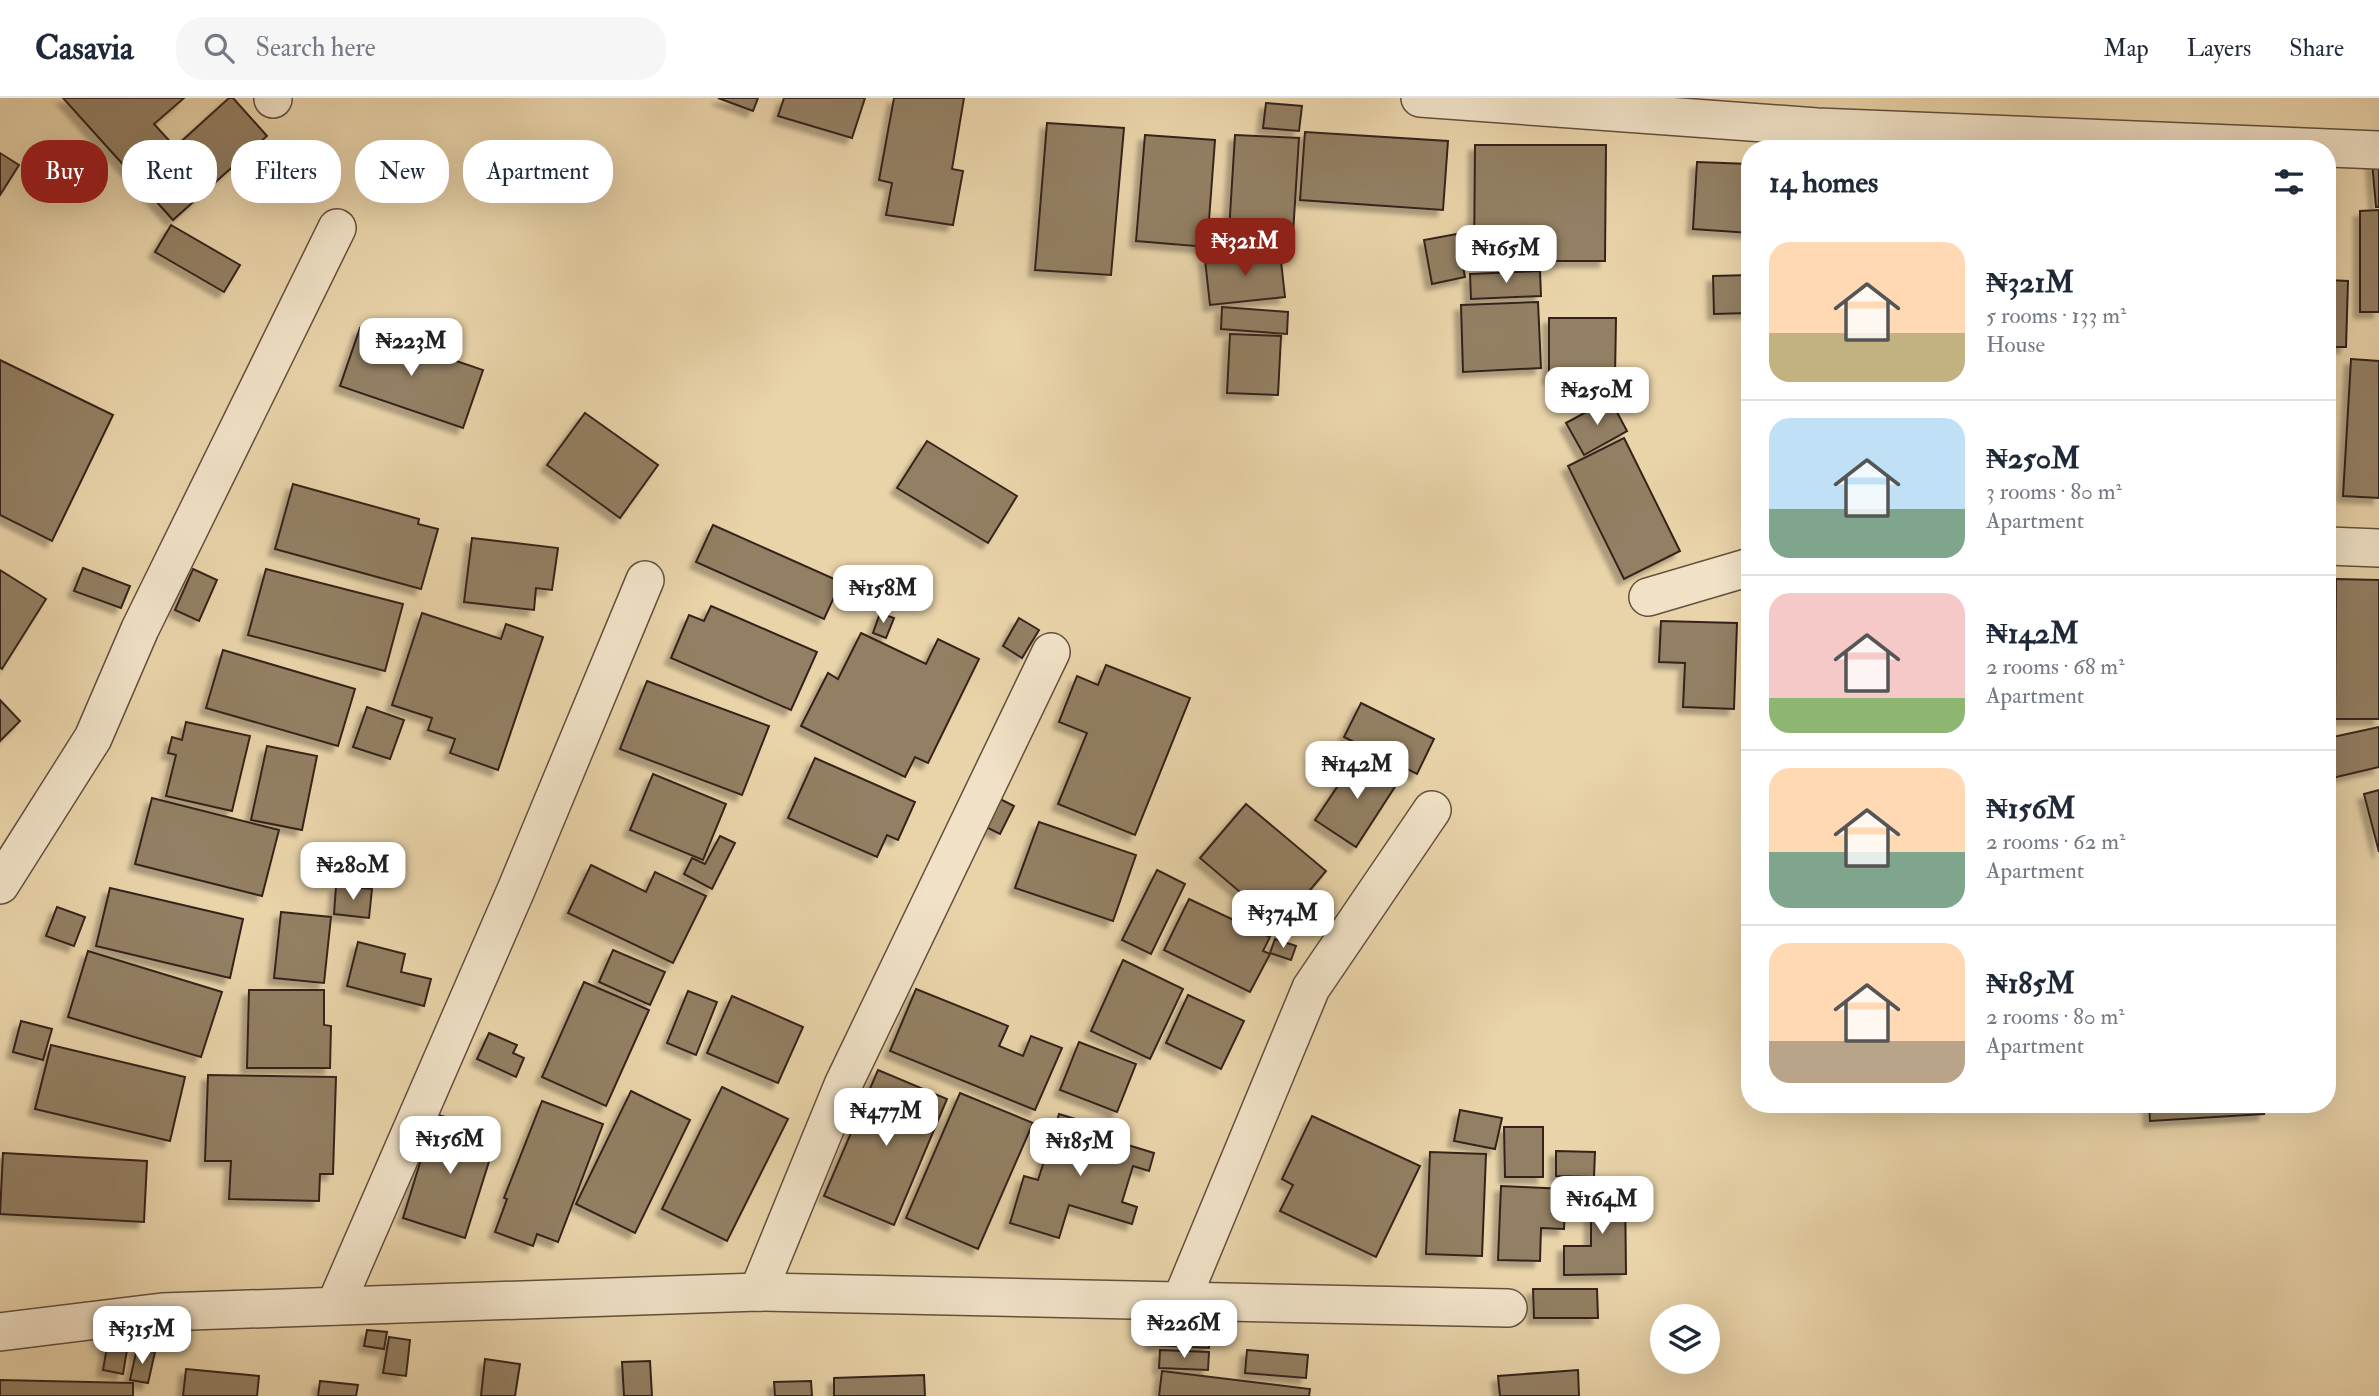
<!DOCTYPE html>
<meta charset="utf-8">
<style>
:root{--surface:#fff;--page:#f6f6f7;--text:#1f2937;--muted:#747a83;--line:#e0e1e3;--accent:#8f2418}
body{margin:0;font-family:"IM FELL Double Pica",serif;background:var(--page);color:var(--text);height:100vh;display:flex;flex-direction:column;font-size:26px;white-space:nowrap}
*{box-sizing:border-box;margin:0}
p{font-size:23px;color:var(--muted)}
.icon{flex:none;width:38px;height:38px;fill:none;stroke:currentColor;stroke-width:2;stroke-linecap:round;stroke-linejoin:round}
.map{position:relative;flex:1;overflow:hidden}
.details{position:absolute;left:1741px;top:42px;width:595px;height:973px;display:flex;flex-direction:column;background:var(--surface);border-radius:28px;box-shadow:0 7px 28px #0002}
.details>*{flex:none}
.top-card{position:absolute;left:21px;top:42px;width:665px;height:63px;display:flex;gap:14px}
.buttons{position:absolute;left:1650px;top:1206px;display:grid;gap:14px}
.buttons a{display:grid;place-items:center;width:70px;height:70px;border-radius:50%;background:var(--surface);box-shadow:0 7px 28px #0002;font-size:35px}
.price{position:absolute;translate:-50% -60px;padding:0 16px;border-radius:14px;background:#fff;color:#222;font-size:23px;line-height:46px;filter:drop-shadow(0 2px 4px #0008)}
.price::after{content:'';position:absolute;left:50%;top:42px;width:21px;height:16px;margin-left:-10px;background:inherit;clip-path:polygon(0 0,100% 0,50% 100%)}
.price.active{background:var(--accent);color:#fff}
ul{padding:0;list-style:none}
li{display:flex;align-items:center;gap:21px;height:175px;padding:0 28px}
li+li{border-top:2px solid var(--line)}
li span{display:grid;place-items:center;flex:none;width:196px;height:140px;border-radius:21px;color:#555}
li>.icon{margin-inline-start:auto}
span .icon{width:84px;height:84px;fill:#fffc;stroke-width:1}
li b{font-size:30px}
h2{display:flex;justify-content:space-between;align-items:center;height:84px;padding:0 28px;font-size:30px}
.pill{padding:0 24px;border-radius:28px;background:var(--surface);box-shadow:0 7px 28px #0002;font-size:24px;line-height:63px}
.pill.active{background:var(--accent);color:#fff}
header{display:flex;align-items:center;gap:42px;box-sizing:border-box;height:98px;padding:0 35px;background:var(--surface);border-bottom:2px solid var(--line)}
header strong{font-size:33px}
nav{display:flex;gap:38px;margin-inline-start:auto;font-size:24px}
.search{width:490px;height:63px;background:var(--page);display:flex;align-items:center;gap:18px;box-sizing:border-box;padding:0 24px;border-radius:28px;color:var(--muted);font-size:26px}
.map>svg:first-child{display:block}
.building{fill:#937f64;stroke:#36241a;stroke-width:2;filter:url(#shadow)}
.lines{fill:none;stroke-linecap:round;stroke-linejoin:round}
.street-casing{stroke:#63503e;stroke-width:40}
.street{stroke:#f1e2c7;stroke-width:37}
</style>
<header>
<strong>Casavia</strong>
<div class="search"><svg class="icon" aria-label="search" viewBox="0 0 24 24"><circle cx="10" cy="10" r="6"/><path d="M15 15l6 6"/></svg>Search here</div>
<nav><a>Map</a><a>Layers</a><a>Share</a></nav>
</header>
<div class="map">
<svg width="2379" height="1298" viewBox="0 0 2379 1298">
<defs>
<filter id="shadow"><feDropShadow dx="-6" dy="6" stdDeviation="2" flood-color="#0004"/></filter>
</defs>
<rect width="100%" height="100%" fill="#e9d3a9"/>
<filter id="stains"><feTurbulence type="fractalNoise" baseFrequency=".00286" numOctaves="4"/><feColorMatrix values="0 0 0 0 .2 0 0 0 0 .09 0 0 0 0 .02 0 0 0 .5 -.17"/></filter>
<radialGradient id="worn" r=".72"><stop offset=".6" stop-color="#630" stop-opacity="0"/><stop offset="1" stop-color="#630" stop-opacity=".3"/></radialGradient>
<g class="building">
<polygon points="63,0 184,0 154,26 175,49 229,0 233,0 267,38 173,122"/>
<polygon points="718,0 758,0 753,13"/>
<polygon points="784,0 865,0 852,40 778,18"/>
<polygon points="894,0 964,0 952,71 963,73 953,127 886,117 892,85 879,82"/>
<polygon points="1266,5 1302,8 1299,33 1263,30"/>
<polygon points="1047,25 1124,30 1111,177 1035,172"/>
<polygon points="1305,34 1448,43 1443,112 1300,102"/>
<polygon points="1145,37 1215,42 1207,149 1136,143"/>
<polygon points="1235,37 1299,40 1293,136 1229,133"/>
<polygon points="1475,47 1606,47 1605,163 1474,163"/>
<polygon points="0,55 19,67 0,97"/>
<polygon points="1697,64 1750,66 1750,135 1693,131"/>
<polygon points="2372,64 2379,64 2379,109 2376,109"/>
<polygon points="2379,112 2379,214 2360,214 2360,113"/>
<polygon points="171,127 240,167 224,194 155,154"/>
<polygon points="1457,136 1465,179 1432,186 1424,142"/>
<polygon points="1280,154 1285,199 1210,207 1205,162"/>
<polygon points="1540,173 1541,198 1471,201 1470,176"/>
<polygon points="1750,177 1750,215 1714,216 1713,178"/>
<polygon points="2328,182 2348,183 2346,249 2328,249"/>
<polygon points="1538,204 1541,270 1463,274 1461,207"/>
<polygon points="1222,209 1288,214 1287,236 1221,231"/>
<polygon points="1549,220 1616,220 1615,279 1549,280"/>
<polygon points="360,230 483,272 463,330 340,288"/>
<polygon points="1230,236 1281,238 1278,297 1227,295"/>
<polygon points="2351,261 2379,263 2379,400 2343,398"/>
<polygon points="0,262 113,317 52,443 0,417"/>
<polygon points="1610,301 1627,333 1584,357 1566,325"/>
<polygon points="585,315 658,367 620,420 547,367"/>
<polygon points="1624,340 1680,453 1624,481 1568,368"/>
<polygon points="927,343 1017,398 988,445 897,390"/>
<polygon points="293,386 419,421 418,426 438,431 421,491 275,451"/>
<polygon points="713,427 841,484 824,521 696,464"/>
<polygon points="472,440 558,450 552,492 536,490 534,512 464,504"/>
<polygon points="83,470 130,488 121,510 74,493"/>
<polygon points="193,471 217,482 199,523 175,512"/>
<polygon points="266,471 403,506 385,573 248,537"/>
<polygon points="0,472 46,501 2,571 0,569"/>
<polygon points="2336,481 2379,482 2379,621 2335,621"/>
<polygon points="711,508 817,554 791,612 671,560 689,517 704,523"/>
<polygon points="422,515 501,541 506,526 543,539 498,672 450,655 455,641 428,632 432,620 392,607"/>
<polygon points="880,515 894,520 886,540 873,535"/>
<polygon points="1019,520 1039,532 1022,560 1003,548"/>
<polygon points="1661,523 1737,525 1734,611 1683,609 1685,565 1659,564"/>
<polygon points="861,535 926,566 938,541 979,561 928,665 915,659 905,679 801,628 828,575 838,581"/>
<polygon points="223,552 355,591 338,648 206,610"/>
<polygon points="1106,567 1190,600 1135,737 1058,706 1087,635 1059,624 1077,578 1098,587"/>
<polygon points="647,583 769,628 742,697 620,651"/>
<polygon points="0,602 20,623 0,643"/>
<polygon points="1361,605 1434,641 1417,676 1344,639"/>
<polygon points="367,609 404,622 390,661 353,649"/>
<polygon points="186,624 250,638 232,713 166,698 176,657 168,655 172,639 182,642"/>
<polygon points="2379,629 2379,669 2328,681 2328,640"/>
<polygon points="267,648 317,658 302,732 251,722"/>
<polygon points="1358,658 1398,684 1356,749 1315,722"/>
<polygon points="815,660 915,704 898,742 887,737 877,759 788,720"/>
<polygon points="653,676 726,706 703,762 630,732"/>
<polygon points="2379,692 2379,754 2364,696"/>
<polygon points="990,696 1014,708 1000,736 976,724"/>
<polygon points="152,700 279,732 262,798 135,766"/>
<polygon points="1246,706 1326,773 1280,828 1200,760"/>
<polygon points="1039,724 1136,757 1113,823 1015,790"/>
<polygon points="720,738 735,745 712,791 684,776 692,760 705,766"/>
<polygon points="591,767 646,794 655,774 706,798 673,865 568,815"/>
<polygon points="1157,772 1185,786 1151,856 1122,842"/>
<polygon points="336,788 372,791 369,820 334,816"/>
<polygon points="110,790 243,821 230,880 96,848"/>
<polygon points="1189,801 1270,839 1263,853 1270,856 1250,894 1164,852"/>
<polygon points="57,809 85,819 74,848 46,838"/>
<polygon points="281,814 331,819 324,885 274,880"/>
<polygon points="1275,841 1296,848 1291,862 1270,855"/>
<polygon points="358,844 405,856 401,874 431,881 424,908 347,888"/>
<polygon points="613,852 665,874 650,907 599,884"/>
<polygon points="88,853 222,894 201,959 68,919"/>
<polygon points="1123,862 1183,891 1150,961 1091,933"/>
<polygon points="584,884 649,912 606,1008 542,979"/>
<polygon points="916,891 1008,928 999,948 1023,958 1031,938 1062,950 1035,1012 890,953"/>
<polygon points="249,892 324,892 324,927 331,928 330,970 247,970"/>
<polygon points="688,893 717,904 696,957 667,945"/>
<polygon points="1188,897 1244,923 1221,971 1166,945"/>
<polygon points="732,898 803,929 778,985 707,955"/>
<polygon points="21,923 52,931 43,962 13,954"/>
<polygon points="489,935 517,947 513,955 524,960 516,979 477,961"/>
<polygon points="1079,944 1136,966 1117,1014 1060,992"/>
<polygon points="51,947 185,979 170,1043 35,1011"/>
<polygon points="878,972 947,1001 894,1127 824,1098"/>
<polygon points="208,977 336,979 333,1076 320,1076 319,1103 229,1101 231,1063 205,1063"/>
<polygon points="722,989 788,1021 727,1143 662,1111"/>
<polygon points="631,993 690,1022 635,1135 576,1106"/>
<polygon points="960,995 1033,1025 978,1151 906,1120"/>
<polygon points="542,1003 603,1026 558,1144 537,1136 533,1148 495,1134 507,1101 504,1100"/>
<polygon points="2149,1006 2264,1006 2264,1016 2150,1023"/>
<polygon points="1460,1012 1502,1020 1495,1051 1454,1043"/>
<polygon points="435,1016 498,1035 465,1140 403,1120"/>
<polygon points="1059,1016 1121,1035 1118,1044 1154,1055 1149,1073 1133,1068 1122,1104 1137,1109 1132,1126 1069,1107 1059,1140 1010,1125 1024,1078 1038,1082"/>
<polygon points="1312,1018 1420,1068 1376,1159 1280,1113 1293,1087 1282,1081"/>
<polygon points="1504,1029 1543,1029 1543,1079 1505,1079"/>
<polygon points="1556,1053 1595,1054 1594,1079 1556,1078"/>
<polygon points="1430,1054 1486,1056 1482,1158 1426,1156"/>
<polygon points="3,1055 147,1063 144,1124 0,1116"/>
<polygon points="1591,1087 1625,1087 1626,1176 1564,1177 1564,1148 1591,1148"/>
<polygon points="1501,1088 1566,1091 1564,1131 1541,1130 1540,1163 1498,1162"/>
<polygon points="1533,1191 1597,1191 1598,1220 1534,1220"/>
<polygon points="1154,1216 1211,1219 1209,1250 1152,1247"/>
<polygon points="367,1232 387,1234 384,1251 364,1248"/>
<polygon points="389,1239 410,1242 406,1278 383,1275"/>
<polygon points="108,1243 128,1246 123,1276 103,1272"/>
<polygon points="137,1250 155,1254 148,1285 130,1282"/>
<polygon points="1160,1252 1209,1254 1208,1272 1159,1270"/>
<polygon points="1247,1252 1308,1257 1306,1280 1245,1275"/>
<polygon points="485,1261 520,1266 515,1298 481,1298"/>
<polygon points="650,1263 652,1298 624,1298 622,1264"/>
<polygon points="186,1271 259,1278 257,1298 183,1298"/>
<polygon points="1578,1272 1579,1298 1500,1298 1498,1278"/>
<polygon points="1162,1273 1310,1291 1309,1298 1159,1298"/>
<polygon points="924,1277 925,1298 834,1298 834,1280"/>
<polygon points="0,1282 133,1285 133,1298 0,1298"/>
<polygon points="320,1283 358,1287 356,1298 318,1298"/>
<polygon points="811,1283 812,1298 775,1298 774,1284"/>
</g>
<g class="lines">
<defs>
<g id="street">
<polyline points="273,0 273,1"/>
<polyline points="1420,0 1817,29 2379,52"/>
<polyline points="2328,448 2379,450"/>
<polyline points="1648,499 1750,469"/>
<polyline points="0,787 93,640 140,531 337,130"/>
<polyline points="758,1194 843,987 1051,554"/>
<polyline points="1181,1203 1311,890 1432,712"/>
<polyline points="335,1208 516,792 645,482"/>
<polyline points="0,1234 162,1214 758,1194 1508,1210"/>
</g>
</defs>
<use href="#street" class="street-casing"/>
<use href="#street" class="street"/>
</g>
<rect width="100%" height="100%" filter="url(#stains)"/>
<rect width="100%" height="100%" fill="url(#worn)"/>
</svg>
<div class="buttons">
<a><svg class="icon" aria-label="layers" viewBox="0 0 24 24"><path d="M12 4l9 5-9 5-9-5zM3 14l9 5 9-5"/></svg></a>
</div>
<b class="price active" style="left:1245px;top:180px">₦321M</b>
<b class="price" style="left:1506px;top:187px">₦165M</b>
<b class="price" style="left:411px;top:280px">₦223M</b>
<b class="price" style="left:1597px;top:329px">₦250M</b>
<b class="price" style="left:883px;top:527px">₦158M</b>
<b class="price" style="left:1357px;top:703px">₦142M</b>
<b class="price" style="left:353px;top:804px">₦280M</b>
<b class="price" style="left:1283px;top:852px">₦374M</b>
<b class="price" style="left:886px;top:1050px">₦477M</b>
<b class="price" style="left:450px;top:1078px">₦156M</b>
<b class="price" style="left:1080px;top:1080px">₦185M</b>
<b class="price" style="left:1602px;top:1138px">₦164M</b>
<b class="price" style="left:1184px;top:1262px">₦226M</b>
<b class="price" style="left:142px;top:1268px">₦315M</b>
<div class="top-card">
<a class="pill active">Buy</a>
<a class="pill">Rent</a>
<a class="pill">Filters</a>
<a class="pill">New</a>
<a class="pill">Apartment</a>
</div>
<section class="details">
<h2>14 homes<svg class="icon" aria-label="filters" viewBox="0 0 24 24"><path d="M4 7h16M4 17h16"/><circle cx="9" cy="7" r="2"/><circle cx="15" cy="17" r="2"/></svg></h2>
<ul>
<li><span style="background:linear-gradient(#ffd9b3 65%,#c2b280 0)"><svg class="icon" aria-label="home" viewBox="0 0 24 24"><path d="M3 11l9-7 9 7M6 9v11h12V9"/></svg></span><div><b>₦321M</b><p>5 rooms · 133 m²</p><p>House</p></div></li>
<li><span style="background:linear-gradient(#bfe0f5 65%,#7fa58c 0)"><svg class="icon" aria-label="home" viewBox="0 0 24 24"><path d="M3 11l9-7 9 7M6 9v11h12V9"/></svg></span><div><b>₦250M</b><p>3 rooms · 80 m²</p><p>Apartment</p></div></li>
<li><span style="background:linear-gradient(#f6c9c9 75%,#8fb573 0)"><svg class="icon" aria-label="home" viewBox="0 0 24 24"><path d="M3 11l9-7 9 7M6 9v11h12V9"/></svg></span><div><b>₦142M</b><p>2 rooms · 68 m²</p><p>Apartment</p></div></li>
<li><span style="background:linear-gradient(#ffd9b3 60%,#7fa58c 0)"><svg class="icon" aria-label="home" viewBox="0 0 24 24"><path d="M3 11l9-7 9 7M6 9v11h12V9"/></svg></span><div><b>₦156M</b><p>2 rooms · 62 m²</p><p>Apartment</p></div></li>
<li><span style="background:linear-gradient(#ffd9b3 70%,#b9a48a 0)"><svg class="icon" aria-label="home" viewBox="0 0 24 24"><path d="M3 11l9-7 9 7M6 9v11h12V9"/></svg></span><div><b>₦185M</b><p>2 rooms · 80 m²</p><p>Apartment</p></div></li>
</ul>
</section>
</div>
